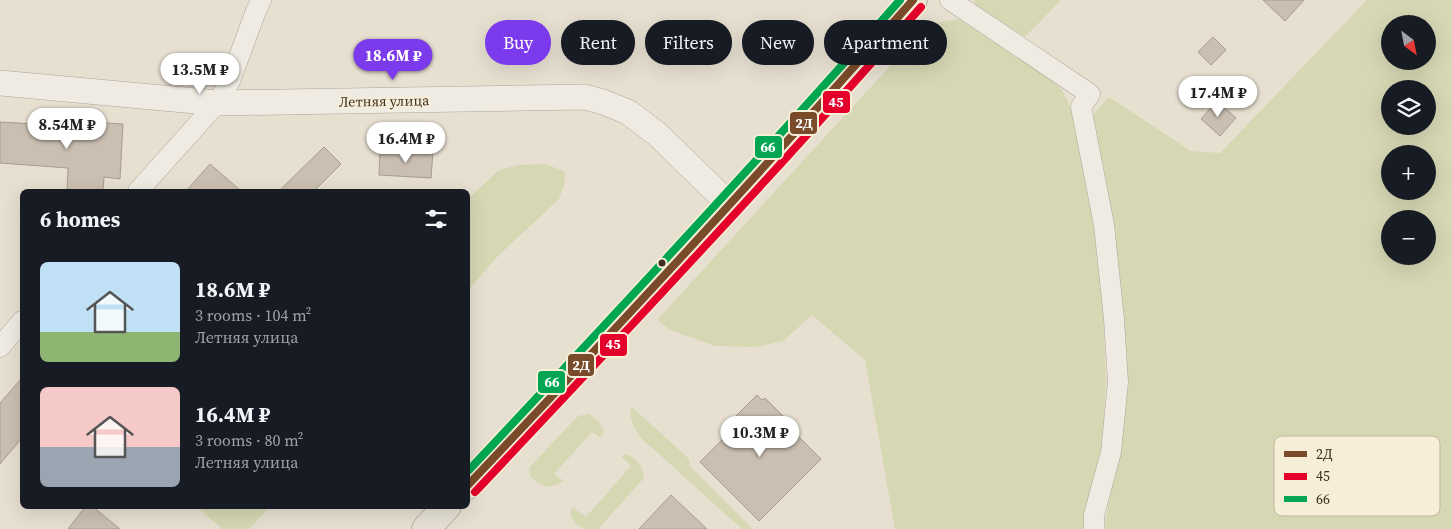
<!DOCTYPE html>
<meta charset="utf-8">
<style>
:root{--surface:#171b24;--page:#20242c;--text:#f1f3f6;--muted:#9ea1a6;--accent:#7c3aed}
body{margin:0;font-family:"Source Serif 4",serif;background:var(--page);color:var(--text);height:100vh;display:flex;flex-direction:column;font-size:19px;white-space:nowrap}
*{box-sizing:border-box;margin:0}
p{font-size:16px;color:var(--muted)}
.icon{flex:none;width:28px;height:28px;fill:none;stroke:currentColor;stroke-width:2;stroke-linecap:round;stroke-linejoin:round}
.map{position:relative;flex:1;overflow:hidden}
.drawer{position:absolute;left:20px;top:189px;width:450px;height:320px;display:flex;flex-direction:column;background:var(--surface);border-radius:8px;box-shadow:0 5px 20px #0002}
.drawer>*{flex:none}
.hud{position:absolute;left:485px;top:20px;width:475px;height:45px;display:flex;gap:10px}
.needle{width:32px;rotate:148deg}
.fabs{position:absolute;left:1381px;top:15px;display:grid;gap:10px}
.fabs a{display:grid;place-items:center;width:55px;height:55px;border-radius:50%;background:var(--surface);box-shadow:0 5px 20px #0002;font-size:25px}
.price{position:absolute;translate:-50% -42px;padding:0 11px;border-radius:18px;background:#fff;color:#222;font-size:16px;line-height:32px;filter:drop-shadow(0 1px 2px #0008)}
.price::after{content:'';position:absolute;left:50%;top:30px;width:15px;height:11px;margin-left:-8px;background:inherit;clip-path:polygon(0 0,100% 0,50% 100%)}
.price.active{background:var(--accent);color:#fff}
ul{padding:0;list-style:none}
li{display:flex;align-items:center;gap:15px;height:125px;padding:0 20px}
li span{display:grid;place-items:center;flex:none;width:140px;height:100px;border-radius:8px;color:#555}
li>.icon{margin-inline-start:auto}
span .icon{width:60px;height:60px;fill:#fffc;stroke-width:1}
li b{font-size:21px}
h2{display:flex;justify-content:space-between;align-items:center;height:60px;padding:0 20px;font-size:21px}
.chip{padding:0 18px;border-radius:22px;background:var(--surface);box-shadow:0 5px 20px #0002;font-size:18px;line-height:45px}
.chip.active{background:var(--accent);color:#fff}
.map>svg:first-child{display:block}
.green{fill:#d6d7b3;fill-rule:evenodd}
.building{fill:#cbbfb2;stroke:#a89c90}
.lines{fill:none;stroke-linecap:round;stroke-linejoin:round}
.minor-casing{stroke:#ada599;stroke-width:21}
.tertiary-casing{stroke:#ada599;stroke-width:26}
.primary-casing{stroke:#928b80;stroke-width:29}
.minor{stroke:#efebe3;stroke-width:20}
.tertiary{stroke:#efebe3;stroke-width:25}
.primary{stroke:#e6e1d4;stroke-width:28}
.bus-1-casing{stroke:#f7eed8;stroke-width:11}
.bus-2-casing{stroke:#f7eed8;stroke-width:11}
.bus-3-casing{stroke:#f7eed8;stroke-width:11}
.bus-1{stroke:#7a4b2a;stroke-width:8}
.bus-2{stroke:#e4002b;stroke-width:8}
.bus-3{stroke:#00a651;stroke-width:8}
.bus-dot{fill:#3d2e20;stroke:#f7eed8;stroke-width:2}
.labels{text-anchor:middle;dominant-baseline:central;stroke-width:4;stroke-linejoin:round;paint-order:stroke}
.street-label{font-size:14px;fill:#3d2e20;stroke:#f7eed8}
.key{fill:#f7eed8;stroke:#bfb4a1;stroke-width:1}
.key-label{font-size:14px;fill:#3d2e20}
.line-badge{stroke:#f7eed8;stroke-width:2}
.badge-label{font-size:14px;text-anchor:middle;font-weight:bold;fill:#fff}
</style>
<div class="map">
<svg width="1452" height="529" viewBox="0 0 1452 529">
<rect width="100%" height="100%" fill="#e7e0d1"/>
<g class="green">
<polygon points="974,0 1061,0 1025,37 977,8"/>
<path d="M1367 0H1452V529H1105L1106 517 1118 452 1126 387 1124 318 1113 223 1092 118 1097 110 1109 97 1191 151 1220 153ZM1390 24H1428V61H1390ZM1390 89H1428V126H1390ZM1390 154H1428V191H1390ZM1390 219H1428V256H1390Z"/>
<polygon points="959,19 1052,80 1062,90 1074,115 1094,225 1103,306 1106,383 1102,448 1084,529 895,529 865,360 812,315 783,341 755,347 715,346 670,330 657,320 914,40 935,23"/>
<polygon points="546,164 565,172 564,185 559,199 498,256 468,290 468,199 499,170 518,165"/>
<path d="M632 407 689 459 690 466 753 529H742L640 437C635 428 627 417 632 407Z"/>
<path d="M589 414 598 421 604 431 601 438 592 432 554 474 564 481C548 489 543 489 530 476L529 468 578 416Z"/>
<path d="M627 454C638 460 643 466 644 478L598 529C581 529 578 529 570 515L572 507 586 517 631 466 621 456Z"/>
<polygon points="196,506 271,506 249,529 222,529"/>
</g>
<g class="building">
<polygon points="1263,0 1304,0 1285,21"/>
<polygon points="1213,37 1226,50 1211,65 1198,52"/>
<polygon points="1217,101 1236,118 1220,136 1201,119"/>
<polygon points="71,121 123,124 120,179 104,177 103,191 67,191 68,168 0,163 0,122 71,126"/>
<polygon points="324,147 341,164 314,191 279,191"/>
<polygon points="380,150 433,152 431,178 379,175"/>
<polygon points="210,164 241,191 186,191"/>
<polygon points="22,378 22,438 0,464 0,403"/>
<polygon points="757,395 762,400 765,398 799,432 797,435 821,459 759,521 700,462 729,433 724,428"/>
<polygon points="671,495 707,529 639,529"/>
<polygon points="86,506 92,506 120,529 68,529"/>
</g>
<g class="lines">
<defs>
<g id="minor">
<polyline points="950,0 1090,94 1081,107 1104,225 1114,319 1118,382 1111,452 1094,515 1094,529"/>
<polyline points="138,191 217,103 230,81 256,11 261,0"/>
<polyline points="0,347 22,321"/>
</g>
<polyline id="tertiary" points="0,83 217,103 585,97 603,102 628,112 657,134 730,205"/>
<g id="primary">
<path d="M468 485C619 326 769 166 913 0"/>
<polyline points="426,529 447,506"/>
</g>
</defs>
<use href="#minor" class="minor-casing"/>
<use href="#tertiary" class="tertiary-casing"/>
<use href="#primary" class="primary-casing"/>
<use href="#minor" class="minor"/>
<use href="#tertiary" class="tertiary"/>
<use href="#primary" class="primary"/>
<defs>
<path id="bus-1" d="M468 485C619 326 768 165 913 0"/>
<path id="bus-2" d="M475 492C626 332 776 172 921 7"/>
<path id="bus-3" d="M468 471C614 316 759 160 900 0"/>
</defs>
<use href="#bus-1" class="bus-1-casing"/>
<use href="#bus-2" class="bus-2-casing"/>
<use href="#bus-3" class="bus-3-casing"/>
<use href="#bus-1" class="bus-1"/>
<use href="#bus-2" class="bus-2"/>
<use href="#bus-3" class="bus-3"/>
</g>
<circle class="bus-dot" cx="662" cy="263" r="4.5"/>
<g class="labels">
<g class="street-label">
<text transform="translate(384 101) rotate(-1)">Летняя улица</text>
</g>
</g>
<rect x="1274" y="436" width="166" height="80" rx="8" class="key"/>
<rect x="1284" y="451" width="23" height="6" fill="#7a4b2a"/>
<rect x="1284" y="473" width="23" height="7" fill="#e4002b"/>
<rect x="1284" y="496" width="23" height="6" fill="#00a651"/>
<g class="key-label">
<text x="1316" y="459">2Д</text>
<text x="1316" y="481">45</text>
<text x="1316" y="504">66</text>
</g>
<g class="line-badge">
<rect x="822" y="90" width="29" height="24" rx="5" fill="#e4002b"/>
<rect x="789" y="111" width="29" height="24" rx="5" fill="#7a4b2a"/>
<rect x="754" y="135" width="29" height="24" rx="5" fill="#00a651"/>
<rect x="599" y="333" width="29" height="24" rx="5" fill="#e4002b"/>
<rect x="567" y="353" width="28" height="24" rx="5" fill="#7a4b2a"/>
<rect x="537" y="370" width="29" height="24" rx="5" fill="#00a651"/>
</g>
<g class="badge-label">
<text x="836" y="107">45</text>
<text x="804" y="128">2Д</text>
<text x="768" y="152">66</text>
<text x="613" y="349">45</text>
<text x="581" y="370">2Д</text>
<text x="552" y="387">66</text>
</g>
</svg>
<div class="fabs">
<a><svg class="needle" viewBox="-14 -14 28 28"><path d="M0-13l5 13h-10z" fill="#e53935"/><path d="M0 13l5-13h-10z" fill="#9ea1a6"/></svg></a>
<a><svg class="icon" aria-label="layers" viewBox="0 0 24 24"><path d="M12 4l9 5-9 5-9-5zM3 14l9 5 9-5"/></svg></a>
<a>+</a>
<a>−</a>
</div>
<b class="price active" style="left:393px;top:81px">18.6M ₽</b>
<b class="price" style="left:200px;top:95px">13.5M ₽</b>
<b class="price" style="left:1218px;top:118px">17.4M ₽</b>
<b class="price" style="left:67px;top:150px">8.54M ₽</b>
<b class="price" style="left:406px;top:164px">16.4M ₽</b>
<b class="price" style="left:760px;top:458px">10.3M ₽</b>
<div class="hud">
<a class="chip active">Buy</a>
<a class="chip">Rent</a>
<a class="chip">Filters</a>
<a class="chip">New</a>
<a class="chip">Apartment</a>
</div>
<section class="drawer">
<h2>6 homes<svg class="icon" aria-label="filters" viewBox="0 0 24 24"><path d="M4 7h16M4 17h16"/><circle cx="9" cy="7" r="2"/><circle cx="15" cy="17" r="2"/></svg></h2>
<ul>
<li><span style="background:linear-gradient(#bfe0f5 70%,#8fb573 0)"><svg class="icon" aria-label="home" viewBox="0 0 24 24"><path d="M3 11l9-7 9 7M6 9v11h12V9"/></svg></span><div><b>18.6M ₽</b><p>3 rooms · 104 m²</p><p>Летняя улица</p></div></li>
<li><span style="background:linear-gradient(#f6c9c9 60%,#9aa5b1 0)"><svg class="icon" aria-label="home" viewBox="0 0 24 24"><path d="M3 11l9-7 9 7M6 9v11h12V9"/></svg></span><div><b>16.4M ₽</b><p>3 rooms · 80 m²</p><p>Летняя улица</p></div></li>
</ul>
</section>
</div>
